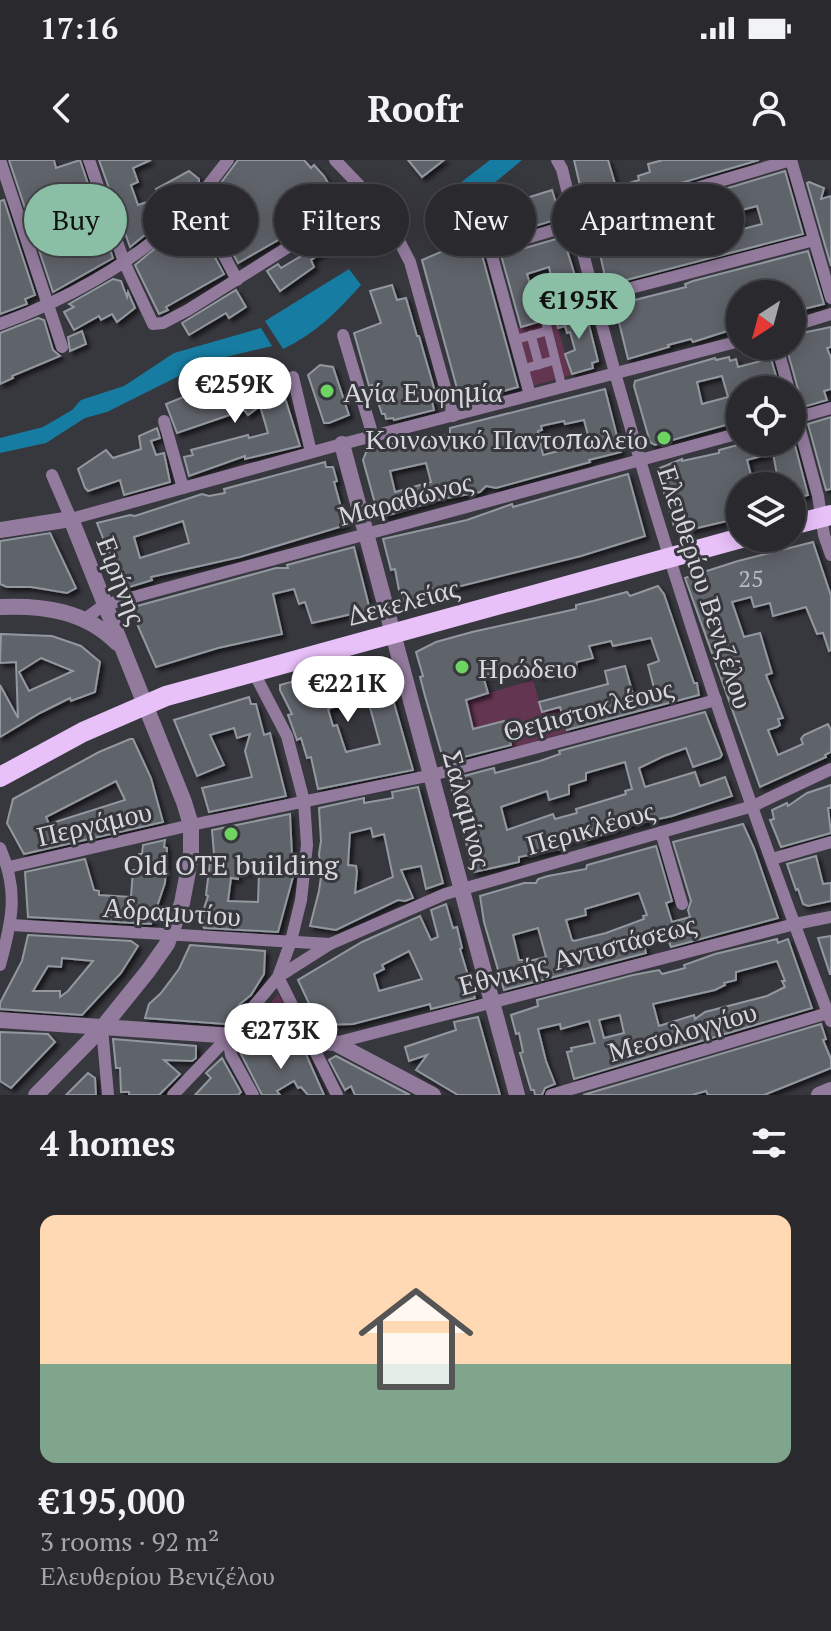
<!DOCTYPE html>
<meta charset="utf-8">
<style>
:root{--surface:#29292e;--page:#35353a;--text:#f1f3f6;--muted:#a5a6aa;--line:#45454a;--accent:#8abfa5}
body{margin:0;font-family:"PT Serif",serif;background:var(--page);color:var(--text);height:100vh;display:flex;flex-direction:column;font-size:30px;white-space:nowrap}
*{box-sizing:border-box;margin:0}
p{font-size:26px;color:var(--muted)}
.icon{flex:none;width:44px;height:44px;fill:none;stroke:currentColor;stroke-width:2;stroke-linecap:round;stroke-linejoin:round}
.map{position:relative;height:935px;overflow:hidden}
.details{display:flex;flex-direction:column;background:var(--surface);flex:1}
.details>*{flex:none}
.guide{position:absolute;left:24px;top:24px;width:784px;height:72px;display:flex;gap:16px}
.needle{width:52px;rotate:216deg}
.tools{position:absolute;left:726px;top:120px;display:grid;gap:16px}
.tools a{display:grid;place-items:center;width:80px;height:80px;border-radius:50%;background:var(--surface);box-shadow:0 4px 20px #0003,0 0 0 2px var(--line);font-size:40px}
.price{position:absolute;translate:-50% -68px;padding:0 18px;border-radius:28px;background:#fff;color:#222;font-size:26px;line-height:52px;filter:drop-shadow(0 2px 4px #0008)}
.price::after{content:'';position:absolute;left:50%;top:48px;width:24px;height:18px;margin-left:-12px;background:inherit;clip-path:polygon(0 0,100% 0,50% 100%)}
.price.on{background:var(--accent);color:#111}
ul{padding:0;list-style:none}
li{display:grid;align-content:center;gap:16px;height:424px;padding:0 40px}
li span{display:grid;place-items:center;height:248px;border-radius:16px;color:#555}
li>.icon{margin-inline-start:auto}
span .icon{width:144px;height:144px;fill:#fffc;stroke-width:1}
li b{font-size:34px}
h2{display:flex;justify-content:space-between;align-items:center;height:96px;padding:0 40px;font-size:34px}
.chip{padding:0 28px;border-radius:36px;background:var(--surface);box-shadow:0 4px 20px #0003,0 0 0 2px var(--line);font-size:28px;line-height:72px}
.chip.on{background:var(--accent);color:#111}
.status{display:flex;justify-content:space-between;align-items:center;height:56px;padding:0 40px;background:var(--surface);direction:ltr}
.status svg{height:22px;fill:currentColor}
header{display:flex;justify-content:space-between;align-items:center;height:104px;padding:0 40px;background:var(--surface);font-size:36px;font-weight:600}
.map>svg:first-child{display:block}
.green{fill:#643550}
.water{fill:#167ca1}
.building{fill:#5e636a;stroke:#9398a0;stroke-width:2;fill-rule:evenodd;filter:url(#shadow)}
.lines{fill:none;stroke-linecap:round;stroke-linejoin:round}
.pedestrian{stroke:#937b9d;stroke-width:9}
.minor{stroke:#937b9d;stroke-width:12}
.tertiary{stroke:#937b9d;stroke-width:16}
.primary{stroke:#e9c1f9;stroke-width:20}
.poi-dot{fill:#6dd361;stroke:#37373e;stroke-width:3}
.labels{text-anchor:middle;dominant-baseline:central;stroke-width:6;stroke-linejoin:round;paint-order:stroke}
.number-label{font-size:24px;fill:#babac0}
.poi-label{font-size:28px;fill:#d8d7dc;stroke:#37373e;text-anchor:start}
.street-label{font-size:28px;fill:#d8d7dc;stroke:#37373e}
</style>
<div class="status"><b>17:16</b><svg viewBox="0 0 49 12"><path d="M0 12V9h3v3zM5 12V6h3v6zM10 12V3h3v9zM15 12V0h3v12zM26 1h20v11H26zM47 4h2v5h-2z"/></svg></div>
<header><svg class="icon" aria-label="back" viewBox="0 0 24 24"><path d="M15 5l-7 7 7 7"/></svg>Roofr<svg class="icon" aria-label="person" viewBox="0 0 24 24"><circle cx="12" cy="8" r="4"/><path d="M4 21q1-7 8-7t8 7"/></svg></header>
<div class="map">
<svg width="831" height="935" viewBox="0 0 831 935">
<defs>
<filter id="shadow"><feDropShadow dx="3.5" dy="3.5" stdDeviation="2" flood-color="#0009"/></filter>
</defs>
<rect width="100%" height="100%" fill="#37373e"/>
<g class="green">
<polygon points="555,157 571,215 533,226 517,168"/>
<polygon points="533,520 542,552 560,547 568,572 512,588 504,561 474,569 465,540"/>
<polygon points="278,834 298,868 295,871 251,868"/>
</g>
<g class="water">
<polygon points="490,0 522,0 439,69 425,50"/>
<path d="M349 109 361 125C338 151 315 174 283 189L265 161Z"/>
<polygon points="261,168 272,186 209,201 107,252 85,258 46,283 0,293 0,278 43,267 72,250 81,240 124,226 174,193"/>
</g>
<g class="building">
<polygon points="9,0 54,0 56,8 80,0 113,98 53,132"/>
<polygon points="99,0 151,0 133,8 138,22 131,25 138,45 159,38 156,29 189,11 199,19 199,23 181,43 178,40 162,47 166,58 130,87"/>
<polygon points="238,0 304,0 311,8 314,5 324,16 330,26 327,29 333,38 287,75 238,103 206,43"/>
<polygon points="408,0 444,0 422,17"/>
<polygon points="574,0 608,0 616,27 639,20 638,16 650,12 648,4 663,0 759,0 586,51"/>
<path d="M785 11 803 74 607 125 594 68ZM757 46 762 64 743 69 738 51ZM702 60 707 78 688 84 682 66ZM652 67 659 89 638 94 632 73Z"/>
<polygon points="809,22 824,28 821,39 831,36 831,106 807,23"/>
<polygon points="552,30 561,58 496,78 491,57 506,53 504,45"/>
<polygon points="4,40 35,135 25,139 27,144 0,154 0,41"/>
<polygon points="193,57 224,114 166,147 168,150 159,154 135,105"/>
<polygon points="476,73 518,227 461,243 422,100 450,88 447,80"/>
<polygon points="322,76 329,88 311,100 314,107 280,131 267,111 278,104 281,108 301,96 299,91"/>
<path d="M563 77 580 132 537 144 534 152 538 162 521 167 501 95ZM549 107 554 128 533 134 527 114Z"/>
<polygon points="808,91 824,144 792,152 792,134 740,134 740,167 693,182 691,179 668,185 669,187 628,199 615,146 622,144 620,140 626,139 627,142 686,127 685,124 693,121"/>
<polygon points="113,119 121,121 127,137 128,132 135,148 117,162 112,154 101,160 99,156 74,170 64,152 74,147 69,144"/>
<polygon points="392,125 397,140 406,138 417,176 419,176 434,228 429,229 434,250 394,260 393,258 386,259 385,254 382,254 372,225 369,226 354,173 381,163 370,131"/>
<polygon points="236,130 246,147 229,158 226,153 189,175 182,163"/>
<polygon points="585,149 598,201 592,203 593,208 572,214 565,194 575,190 570,172 567,173 565,166 558,168 555,157 552,158"/>
<polygon points="38,158 44,160 53,190 60,196 12,216 13,218 0,224 0,173"/>
<polygon points="831,167 831,187 827,188 831,198 831,229 824,231 827,240 803,247 786,186 792,186 792,175"/>
<polygon points="82,171 86,184 70,191 68,177"/>
<path d="M770 195 780 230H765L762 220 740 227V261L655 285 650 282 634 226 635 221 715 198 716 200 729 197 730 201 736 199 738 207 765 200V197ZM722 216 728 237 702 244 697 222Z"/>
<polygon points="320,205 333,207 349,255 329,263 324,263 308,215"/>
<polygon points="256,221 259,231 281,225 300,286 245,299 245,296 189,316 184,297 193,295 191,290 248,275 249,278 268,273 260,246 248,255 244,250 177,273 166,244 210,226 218,246 227,244 246,235 242,226"/>
<path d="M605 229 621 292 589 300 590 302 496 328 486 326 480 332 442 339 379 358 363 300 367 290 426 275H450V268ZM584 260 590 283 543 295 538 271 542 270 541 266 564 261 565 264ZM426 303 431 322 395 332 390 311Z"/>
<polygon points="831,257 831,329 826,330 808,264"/>
<polygon points="157,268 160,278 151,281 156,295 164,293 170,322 124,335 120,320 88,331 85,328 78,309 106,290 113,298 141,289 139,276"/>
<polygon points="792,274 808,335 792,339 792,326 779,326 773,293 747,300 754,326 740,326 740,358 676,373 657,309 682,299 682,301 719,293 719,290 742,284 742,282 792,282"/>
<path d="M325 302 326 307H333L337 321 334 322 346 365 240 397 151 417 152 420 123 429 97 363 130 355 135 356 202 334 209 336 225 333 224 329ZM183 361 189 383 140 398 134 377Z"/>
<polygon points="628,314 645,376 581,396 401,441 395,409 391,410 383,379 467,360 512,344 513,347"/>
<polygon points="50,373 76,428 67,433 31,427 7,427 0,424 0,381"/>
<polygon points="813,382 831,436 831,490 829,491 823,473 817,474 806,447 773,456 770,443 754,447 751,437 732,442 744,477 760,473 772,513 766,515 783,558 778,559 780,565 777,567 768,570 778,595 803,584 801,579 804,575 828,564 831,570 831,592 825,595 826,597 760,627 685,418 738,401"/>
<polygon points="354,387 370,450 312,463 305,442 299,444 294,429 273,434 282,474 218,488 156,507 130,448 276,408 288,408 287,405"/>
<polygon points="658,426 664,434 694,523 697,523 699,535 567,570 560,547 542,552 539,542 608,524 605,511 625,506 633,534 654,528 648,505 659,501 651,478 613,486 611,481 589,486 593,498 577,502 576,508 542,516 538,512 522,516 520,507 483,516 488,533 466,540 473,569 504,561 511,585 444,602 425,536 420,517 423,516 416,492 436,482 472,472 576,449 576,445 593,441 627,432 630,436"/>
<path d="M1 474 52 476 81 486 100 502 95 532 71 541 70 538 40 553 0 577V525L18 558 16 502 0 503ZM41 498 73 511 29 531 19 512Z"/>
<path d="M381 497 413 610 318 629 311 597 307 598 301 578 297 580 288 555 292 554 280 530V525ZM366 533 380 584 346 592 337 565 333 566 328 549 336 546 335 541Z"/>
<polygon points="249,537 251,544 256,544 264,575 270,573 286,636 209,652 202,628 252,617 245,591 250,574 237,578 234,568 210,575 224,605 197,616 174,560"/>
<path d="M705 552 722 595 720 598 693 607 686 588 664 596 639 608 645 627 695 612 700 626 725 617 732 636 672 656 627 666 585 681 582 677 562 683 561 689 519 697V702L474 712 449 620 494 608 495 613 540 601 560 594 559 591ZM625 602 632 629 625 631 626 634 576 649 577 653 555 659 553 654 507 670 501 647 547 631 549 640 569 634V625L586 620V613Z"/>
<path d="M130 579H133L151 618 163 662 24 694 7 663 13 639 99 592ZM116 621 125 640 49 664 46 657Z"/>
<polygon points="831,625 831,648 828,648 831,673 781,687 770,660 774,659 772,650 787,643 788,646 807,633"/>
<path d="M418 627 443 723 426 729 421 706 401 710 413 738 405 741 398 740 336 770 310 766 319 731 323 702H320L319 694 321 681 319 648 364 638V643L393 638 392 632ZM371 668 373 677 384 674 393 717 355 733 357 712 356 706 348 705 350 673Z"/>
<path d="M290 654 293 717 278 772 204 768 200 761 208 736 206 735 211 694H214L212 670ZM238 712H259L258 742 228 741 231 718 238 719Z"/>
<path d="M743 664 754 688 778 758 671 787 666 775 643 781 646 793 504 830 484 762 480 736 524 723H536L538 719 548 716 586 709 587 705 656 686 672 741 666 743 672 762 690 757 688 750 691 741 673 682ZM639 733 647 755 643 756 644 759 606 773 574 781 572 780 566 760 586 755 585 749ZM538 768 546 797 525 802V800H519L513 775Z"/>
<polygon points="165,680 164,687 167,688 165,723 151,764 28,757 25,712 85,699 94,730 99,731 99,735 131,737 133,710 138,710 139,694 142,694 143,685"/>
<polygon points="816,696 823,724 831,723 831,741 808,746 803,744 798,729 796,730 787,704"/>
<path d="M446 744 453 768 457 767 462 788 460 789 475 838 431 849 430 844 353 864 319 865 298 820 362 782 420 756 431 780 438 777 431 750ZM409 791 422 819 379 831 374 814 384 809 382 805Z"/>
<path d="M28 775 131 781 138 786 121 813 82 855 0 849V843L22 801ZM62 798 93 801 68 831 60 837V831H33L48 806 61 807Z"/>
<polygon points="831,776 831,814 830,814 818,778"/>
<path d="M777 779 778 783 788 779 812 848 574 919 567 892 572 891 571 888 595 883 589 861 561 869 560 864 538 869 546 901 555 924 545 928 542 935H535L534 930H531L520 893 523 892 519 873 516 874 511 855 538 846 537 840 633 815 659 810 662 814 685 808 684 805 715 794ZM777 801 785 821H782L785 827 767 836 705 852 695 859 694 855 659 866 653 844 715 830 725 825 724 823 736 820V812ZM620 855 624 873 604 878 599 860Z"/>
<polygon points="190,785 265,791 264,814 251,835 240,844 225,864 145,858 149,844 161,833 179,809"/>
<polygon points="478,857 500,935 458,935 416,910 427,895 409,901 405,887 456,870 454,862"/>
<polygon points="821,864 826,879 823,880 831,899 831,908 764,935 708,935 706,931 692,935 583,935"/>
<polygon points="0,872 48,874 55,882 11,928 0,921"/>
<polygon points="113,879 196,886 196,898 192,901 164,900 180,914 159,935 129,935 129,932 121,932 120,908 116,908"/>
<polygon points="243,888 305,892 324,935 308,935 301,927 298,928 294,921 277,931 280,935 262,935 240,892"/>
<polygon points="336,896 410,935 355,935 351,926 345,930 329,900"/>
<polygon points="222,898 241,932 238,935 195,935 211,918 206,913"/>
<polygon points="88,913 95,918 96,935 66,935"/>
</g>
<g class="lines">
<g class="pedestrian">
<polyline points="543,151 562,227"/>
<polyline points="531,175 539,205"/>
<polyline points="514,180 547,171"/>
<polyline points="523,209 555,200"/>
</g>
<g class="minor">
<polyline points="0,0 62,187"/>
<polyline points="89,0 124,102 153,164 163,163 188,150 320,67"/>
<polyline points="335,0 383,50 410,102 453,256"/>
<path d="M557 0 562 9C632 299 724 583 831 861"/>
<polyline points="791,0 831,138"/>
<polyline points="195,41 237,120"/>
<polyline points="481,56 530,235"/>
<polyline points="489,89 791,0"/>
<polyline points="543,151 814,80"/>
<path d="M0 164C64 141 131 104 181 57 198 40 213 19 228 0"/>
<polyline points="792,166 831,154"/>
<polyline points="343,175 373,276"/>
<polyline points="777,186 789,230"/>
<polyline points="293,217 311,292"/>
<polyline points="792,240 818,336 824,375 831,395"/>
<polyline points="792,259 831,248"/>
<polyline points="164,261 183,328"/>
<polyline points="52,315 71,359 342,284 740,181"/>
<polyline points="86,458 104,445 740,273"/>
<polyline points="661,672 682,744"/>
<path d="M0 688C19 731 12 761 0 805"/>
<polyline points="772,699 831,682"/>
<polyline points="9,707 191,665 432,615 716,540"/>
<polyline points="11,765 330,784"/>
<polyline points="102,868 108,935"/>
<polyline points="228,877 231,895 253,935"/>
<polyline points="335,883 795,764 831,757"/>
<polyline points="173,935 228,877 278,817 291,781 301,740 307,685 304,641 287,576 253,511"/>
<polyline points="337,935 278,817 330,784 445,734 753,646 831,609"/>
<polyline points="551,935 828,853"/>
</g>
<g class="tertiary">
<polyline points="342,284 517,935"/>
<polyline points="0,370 71,359 184,642 191,665 191,696 182,743 167,784 148,811 102,868 36,935"/>
<path d="M0 447C43 445 86 451 117 483"/>
<polyline points="0,860 335,883 433,935"/>
<polyline points="819,935 831,930"/>
</g>
<g class="primary">
<polyline points="792,365 831,355"/>
<polyline points="0,617 83,572 166,536 741,378"/>
</g>
</g>
<g class="poi-dot">
<circle cx="327" cy="231" r="8"/>
<circle cx="664" cy="278" r="8"/>
<circle cx="462" cy="507" r="8"/>
<circle cx="231" cy="674" r="8"/>
</g>
<g class="labels">
<g class="number-label">
<text x="751" y="418">25</text>
</g>
<g class="poi-label">
<text x="343" y="231">Αγία Ευφημία</text>
<text x="648" y="278" text-anchor="end">Κοινωνικό Παντοπωλείο</text>
<text x="478" y="507">Ηρώδειο</text>
<text x="231" y="704" text-anchor="middle">Old OTE building</text>
</g>
<g class="street-label">
<text transform="translate(405 338) rotate(-15)">Μαραθώνος</text>
<text transform="translate(122 420) rotate(69)">Ειρήνης</text>
<text transform="translate(706 427) rotate(72)">Ελευθερίου Βενιζέλου</text>
<text transform="translate(403 441) rotate(-15)">Δεκελείας</text>
<text transform="translate(588 549) rotate(-15)">Θεμιστοκλέους</text>
<text transform="translate(468 649) rotate(75)">Σαλαμίνος</text>
<text transform="translate(94 663) rotate(-13)">Περγάμου</text>
<text transform="translate(590 667) rotate(-16)">Περικλέους</text>
<text transform="translate(172 751) rotate(4)">Αδραμυτίου</text>
<text transform="translate(577 794) rotate(-15)">Εθνικής Αντιστάσεως</text>
<text transform="translate(682 871) rotate(-16)">Μεσολογγίου</text>
</g>
</g>
</svg>
<div class="tools">
<a><svg class="needle" viewBox="-14 -14 28 28"><path d="M0-13l5 13h-10z" fill="#e53935"/><path d="M0 13l5-13h-10z" fill="#a5a6aa"/></svg></a>
<a><svg class="icon" aria-label="locate" viewBox="0 0 24 24"><circle cx="12" cy="12" r="6"/><path d="M12 2v4M12 18v4M2 12h4M18 12h4"/></svg></a>
<a><svg class="icon" aria-label="layers" viewBox="0 0 24 24"><path d="M12 4l9 5-9 5-9-5zM3 14l9 5 9-5"/></svg></a>
</div>
<b class="price on" style="left:579px;top:181px">€195K</b>
<b class="price" style="left:235px;top:265px">€259K</b>
<b class="price" style="left:348px;top:564px">€221K</b>
<b class="price" style="left:281px;top:911px">€273K</b>
<div class="guide">
<a class="chip on">Buy</a>
<a class="chip">Rent</a>
<a class="chip">Filters</a>
<a class="chip">New</a>
<a class="chip">Apartment</a>
</div>
</div>
<section class="details">
<h2>4 homes<svg class="icon" aria-label="filters" viewBox="0 0 24 24"><path d="M4 7h16M4 17h16"/><circle cx="9" cy="7" r="2"/><circle cx="15" cy="17" r="2"/></svg></h2>
<ul>
<li><span style="background:linear-gradient(#ffd9b3 60%,#7fa58c 0)"><svg class="icon" aria-label="home" viewBox="0 0 24 24"><path d="M3 11l9-7 9 7M6 9v11h12V9"/></svg></span><div><b>€195,000</b><p>3 rooms · 92 m²</p><p>Ελευθερίου Βενιζέλου</p></div></li>
</ul>
</section>
